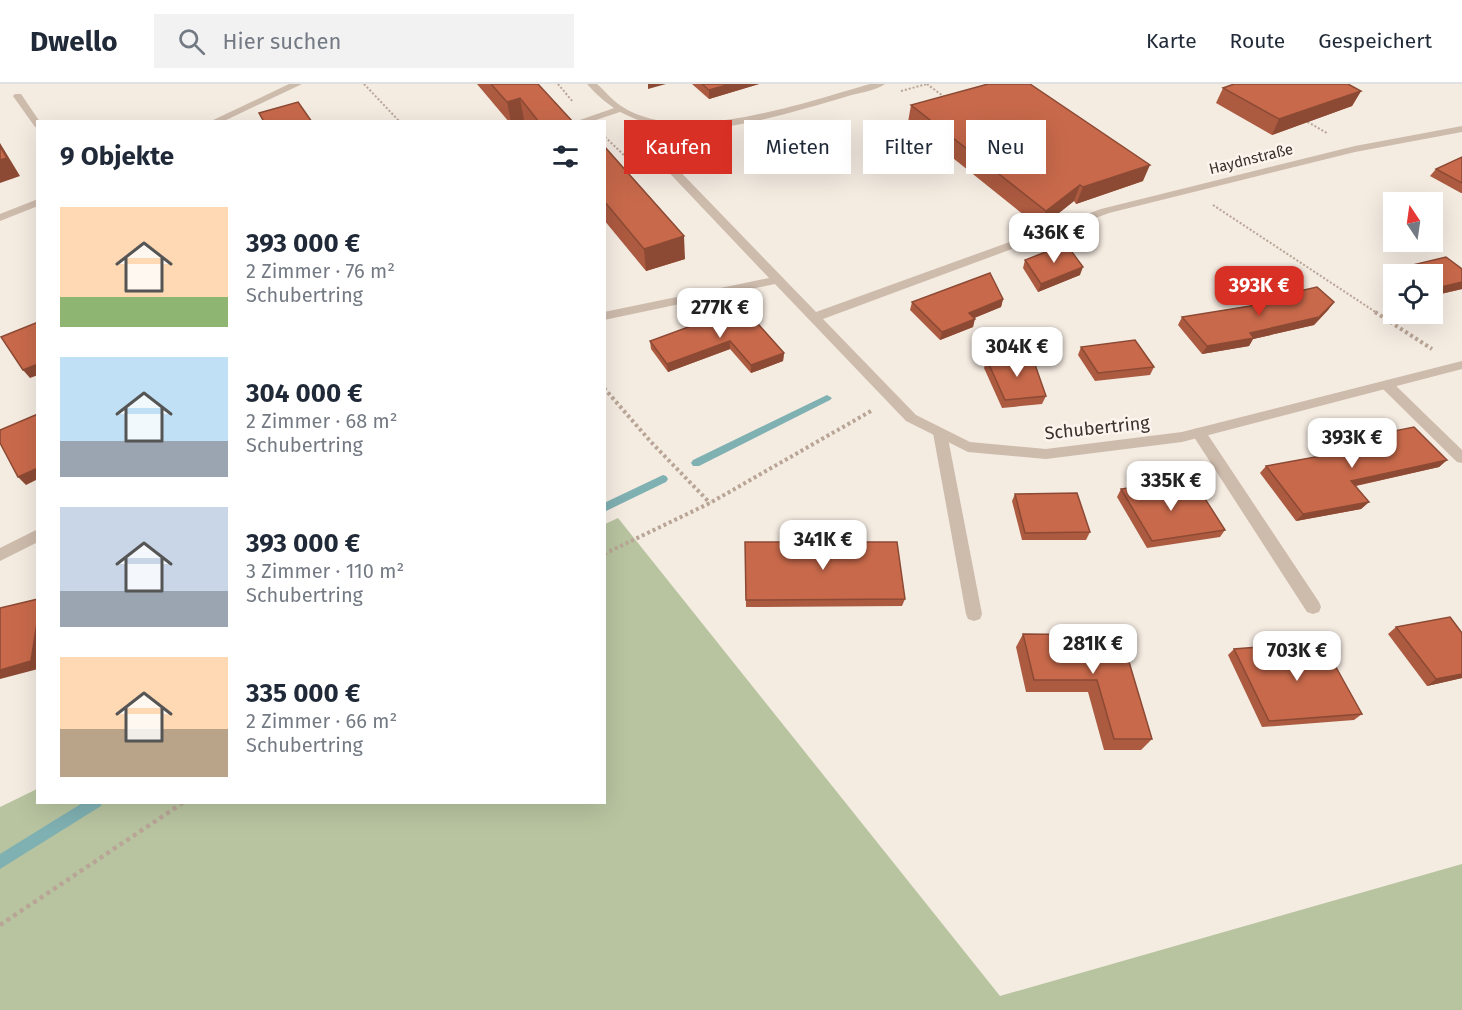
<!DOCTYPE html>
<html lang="de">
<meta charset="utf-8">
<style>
:root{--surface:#fff;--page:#f2f2f3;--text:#1f2937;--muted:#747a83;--line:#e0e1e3;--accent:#d93025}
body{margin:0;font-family:"Fira Sans",sans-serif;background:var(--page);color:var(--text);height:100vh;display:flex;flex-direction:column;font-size:22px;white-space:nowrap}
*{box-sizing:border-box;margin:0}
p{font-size:20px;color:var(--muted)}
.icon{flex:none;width:33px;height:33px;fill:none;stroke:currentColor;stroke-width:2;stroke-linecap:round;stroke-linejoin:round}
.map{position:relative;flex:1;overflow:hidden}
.side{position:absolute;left:36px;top:36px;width:570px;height:684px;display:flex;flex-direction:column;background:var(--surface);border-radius:0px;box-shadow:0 6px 24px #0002}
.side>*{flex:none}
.top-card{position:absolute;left:624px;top:36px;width:570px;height:54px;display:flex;gap:12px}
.needle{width:39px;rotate:347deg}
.tools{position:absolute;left:1383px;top:108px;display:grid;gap:12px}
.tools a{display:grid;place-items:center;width:60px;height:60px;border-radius:0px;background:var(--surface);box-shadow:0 6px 24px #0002;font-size:30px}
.price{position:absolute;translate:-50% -51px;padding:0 14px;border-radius:12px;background:#fff;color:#222;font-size:20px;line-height:39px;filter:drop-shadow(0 2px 3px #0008)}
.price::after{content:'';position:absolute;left:50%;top:36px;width:18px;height:14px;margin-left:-9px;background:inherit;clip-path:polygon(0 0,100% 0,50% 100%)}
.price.current{background:var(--accent);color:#fff}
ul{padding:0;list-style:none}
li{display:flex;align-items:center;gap:18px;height:150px;padding:0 24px}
li span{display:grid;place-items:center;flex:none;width:168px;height:120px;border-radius:0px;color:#555}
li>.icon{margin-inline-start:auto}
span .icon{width:72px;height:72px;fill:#fffc;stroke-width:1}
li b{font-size:26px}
h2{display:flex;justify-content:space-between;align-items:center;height:72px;padding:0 24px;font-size:26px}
.tag{padding:0 21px;border-radius:0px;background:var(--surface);box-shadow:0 6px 24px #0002;font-size:21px;line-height:54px}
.tag.current{background:var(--accent);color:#fff}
header{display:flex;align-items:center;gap:36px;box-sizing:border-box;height:84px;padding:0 30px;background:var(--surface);border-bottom:2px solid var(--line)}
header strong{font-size:28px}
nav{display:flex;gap:33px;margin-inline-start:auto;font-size:21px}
.search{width:420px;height:54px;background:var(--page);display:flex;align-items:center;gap:15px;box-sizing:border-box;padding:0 21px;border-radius:0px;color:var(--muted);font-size:22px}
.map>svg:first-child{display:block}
.green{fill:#b8c4a0}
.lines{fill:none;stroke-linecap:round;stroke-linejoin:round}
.stream{fill:#7fb0b2;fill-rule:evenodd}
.path-far2{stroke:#b9a596;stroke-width:2;stroke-dasharray:2 2;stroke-linecap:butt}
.path-far1{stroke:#b9a596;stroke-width:4;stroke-dasharray:3 3;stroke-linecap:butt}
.path{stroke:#b9a596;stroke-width:4.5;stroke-dasharray:4 4;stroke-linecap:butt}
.service{fill:#cdbbac;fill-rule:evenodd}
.minor{fill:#cdbbac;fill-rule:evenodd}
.wall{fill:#ac5a40}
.shaded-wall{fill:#8c4a34}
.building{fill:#c8694b;stroke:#8c4a34;stroke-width:1.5}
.labels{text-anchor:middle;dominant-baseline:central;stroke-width:5;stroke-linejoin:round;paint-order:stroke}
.far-street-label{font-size:15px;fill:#3b302b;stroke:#fbf5ee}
.street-label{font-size:18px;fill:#3b302b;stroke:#fbf5ee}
</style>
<header>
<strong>Dwello</strong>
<div class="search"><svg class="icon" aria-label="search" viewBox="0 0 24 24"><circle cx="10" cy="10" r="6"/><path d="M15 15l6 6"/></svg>Hier suchen</div>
<nav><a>Karte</a><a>Route</a><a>Gespeichert</a></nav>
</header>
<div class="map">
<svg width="1462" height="926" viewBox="0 0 1462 926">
<rect width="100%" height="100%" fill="#f4ebe1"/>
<polygon class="green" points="618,434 1000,912 1462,780 1462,926 0,926 0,723 37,705 38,718 604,718 605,440"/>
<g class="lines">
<g class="stream">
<polygon points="827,311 832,314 830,316 699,382 693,382 691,379 693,376"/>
<polygon points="663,391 666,392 668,395 666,398 604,428 604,419"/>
<polygon points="84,718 102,718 101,722 0,785 0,770"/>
</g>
<g class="path-far2">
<polyline points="364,0 400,38"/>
<polyline points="558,0 573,18"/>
<polyline points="927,0 947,15"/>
<polyline points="901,7 927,0"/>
<polyline points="1304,36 1327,49"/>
<polyline points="605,53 626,73 642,78"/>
<polyline points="1213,121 1377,229"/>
</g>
<g class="path-far1">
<polyline points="1375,228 1432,265"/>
<polyline points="604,304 651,358 710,419"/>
<polyline points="604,470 710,419 871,327"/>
</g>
<polyline class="path" points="0,841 184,718"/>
<g class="service">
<polygon points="15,10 21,10 40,38 38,38 38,44 35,43 13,12"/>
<polygon points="620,22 623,23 623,27 590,38 574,38"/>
<polygon points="1387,296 1392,298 1462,366 1462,379 1457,378 1382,304 1381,301"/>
<polygon points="940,344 947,349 982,530 980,535 974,537 968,535 966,530 933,349"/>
<polygon points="1199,344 1204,345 1319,518 1321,523 1319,528 1313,530 1307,528 1194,353 1192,349 1194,345"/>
</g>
<g class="minor">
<polygon points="289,0 302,0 222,38 209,38"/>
<path d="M587 0H597C605 7 612 16 621 22 682 63 805 18 870 0H885C875 7 857 9 845 13 796 27 723 51 672 44L667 74 816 228 1101 125 1355 62 1462 42V48L1355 68 1109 129 823 235 916 331 970 358 1046 365 1182 348 1462 277V285L1182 358 1046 375 968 368 906 337 775 200 604 236V228L769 194 658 77 663 42C631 37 608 24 587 0Z"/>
<polygon points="38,115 38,122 0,137 0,130"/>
<polygon points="38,445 38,458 0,477 0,464"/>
</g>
</g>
<g class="wall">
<polygon points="477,0 538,0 573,38 526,38 524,36 518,38 509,38"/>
<polygon points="692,0 759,0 709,15"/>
<polygon points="1223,4 1361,7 1352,22 1272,51 1216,19"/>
<polygon points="911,21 1143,97 1076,120 1074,117 1040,144 908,38"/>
<polygon points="604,62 685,175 646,187 604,136"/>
<polygon points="1462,73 1462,109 1461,109 1430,92 1436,85"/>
<polygon points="1025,176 1080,191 1038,208 1023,184"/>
<polygon points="1404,183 1462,185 1462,205 1432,212 1432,190 1398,190"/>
<polygon points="1277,212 1334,218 1328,226 1314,241 1253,255 1249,262 1202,270 1178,241 1182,233 1273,218"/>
<polygon points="1003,215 1001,223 974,234 973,243 940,256 910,226 912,218"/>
<polygon points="743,223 784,269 783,277 751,289 730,265 668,288 651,265 650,257"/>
<polygon points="1081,263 1154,283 1150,291 1095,297 1078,271"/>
<polygon points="987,276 1046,312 1042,320 1002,324 984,284"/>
<polygon points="1345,357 1447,376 1439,383 1356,402 1369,418 1361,425 1296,437 1260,389 1266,382 1342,368 1339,365"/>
<polygon points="1121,405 1178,414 1225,446 1220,453 1147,464 1117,413"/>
<polygon points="1015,410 1090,448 1086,456 1022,456 1012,417"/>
<polygon points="745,458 905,515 902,522 746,523"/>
<polygon points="1396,543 1462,549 1462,594 1427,602 1388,550"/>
<polygon points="1023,550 1121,551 1152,655 1141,666 1104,666 1088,608 1026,608 1016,563"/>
<polygon points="1234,565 1362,630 1354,636 1262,643 1228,571"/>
</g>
<g class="shaded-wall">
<polygon points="648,0 666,0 648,5"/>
<polygon points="730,0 759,0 709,15 709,6"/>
<polygon points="1361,7 1352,22 1272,51 1279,35"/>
<polygon points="520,14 524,36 518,38 511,38 507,18"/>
<polygon points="0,59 20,92 0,99"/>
<polygon points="1150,81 1143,97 1076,120 1083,103"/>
<polygon points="1080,101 1074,117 1040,144 1046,127"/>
<polygon points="684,152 685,175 646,187 644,165"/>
<polygon points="1083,183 1080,191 1038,208 1041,200"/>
<polygon points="1462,198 1462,205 1432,212 1433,205"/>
<polygon points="1003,215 1001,223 967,237 969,229"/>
<polygon points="1334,218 1328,226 1314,241 1253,255 1249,262 1202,270 1207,262 1250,249"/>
<polygon points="975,235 973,243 940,256 942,248"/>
<polygon points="730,257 730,265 668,288 667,280"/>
<polygon points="784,269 783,277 751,289 751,281"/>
<polygon points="38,280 38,291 30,294 23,286"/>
<polygon points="1447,376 1439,383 1345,404 1351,397"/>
<polygon points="38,384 38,395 26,401 18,393"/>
<polygon points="1369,418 1361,425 1296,437 1303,430"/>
<polygon points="38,532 38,585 0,595 0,586"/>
<polygon points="1462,590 1462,594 1427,602 1436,595"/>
</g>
<g class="building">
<polygon points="491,0 538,0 573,38 539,38 520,14 507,18"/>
<polygon points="702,0 730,0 709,6"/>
<polygon points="988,0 1030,0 1150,81 1083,103 1080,101 1046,127 911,21"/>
<polygon points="1234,0 1348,0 1361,7 1279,35 1223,4"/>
<polygon points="298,18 312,38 264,38 259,29"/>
<polygon points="0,62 7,74 0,76"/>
<polygon points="604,62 684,152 644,165 604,117"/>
<polygon points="1462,73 1462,99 1436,85"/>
<polygon points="1066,160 1083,183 1041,200 1025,176"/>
<polygon points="1446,173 1462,185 1462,198 1433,205 1432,190 1414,190 1404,183"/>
<polygon points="990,189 1003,215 969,229 975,235 942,248 912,218"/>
<polygon points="1317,203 1334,218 1319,233 1250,249 1254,254 1207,262 1182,233 1281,217 1277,212"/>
<polygon points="743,223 784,269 751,281 730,257 667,280 650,257"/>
<polygon points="38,238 38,280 23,286 1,253"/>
<polygon points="1135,256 1154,283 1098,289 1081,263"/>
<polygon points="1032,272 1046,312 1005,316 987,276"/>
<polygon points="38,330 38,384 18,393 0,359 0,346"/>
<polygon points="1414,343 1447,376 1351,397 1369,418 1303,430 1266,382 1354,366 1345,357"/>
<polygon points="1167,398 1178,414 1202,410 1225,446 1152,457 1121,405"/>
<polygon points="1077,409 1090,448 1025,449 1015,410"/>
<polygon points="745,458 897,458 905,515 746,516"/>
<polygon points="38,515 38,532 31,577 0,586 0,524"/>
<polygon points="1450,533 1462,549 1462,590 1436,595 1396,543"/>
<polygon points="1023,550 1121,551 1152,655 1114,655 1097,596 1034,596"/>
<polygon points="1322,558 1362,630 1269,637 1234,565"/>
</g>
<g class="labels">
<g class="far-street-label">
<text transform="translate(1251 75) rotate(-14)">Haydnstraße</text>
</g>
<g class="street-label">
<text transform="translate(1097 344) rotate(-6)">Schubertring</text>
</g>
</g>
</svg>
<div class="tools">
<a><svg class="needle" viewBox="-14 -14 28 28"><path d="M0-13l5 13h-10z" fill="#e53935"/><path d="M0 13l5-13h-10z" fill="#747a83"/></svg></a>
<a><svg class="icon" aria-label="locate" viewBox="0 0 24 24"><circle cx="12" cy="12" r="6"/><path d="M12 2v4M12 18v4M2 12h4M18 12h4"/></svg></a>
</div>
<b class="price" style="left:1054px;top:180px">436K €</b>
<b class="price current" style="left:1259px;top:233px">393K €</b>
<b class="price" style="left:720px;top:255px">277K €</b>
<b class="price" style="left:1017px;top:294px">304K €</b>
<b class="price" style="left:1352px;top:385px">393K €</b>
<b class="price" style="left:1171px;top:428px">335K €</b>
<b class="price" style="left:823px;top:487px">341K €</b>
<b class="price" style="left:1093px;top:591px">281K €</b>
<b class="price" style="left:1297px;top:598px">703K €</b>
<div class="top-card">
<a class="tag current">Kaufen</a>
<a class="tag">Mieten</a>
<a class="tag">Filter</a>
<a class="tag">Neu</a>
</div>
<section class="side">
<h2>9 Objekte<svg class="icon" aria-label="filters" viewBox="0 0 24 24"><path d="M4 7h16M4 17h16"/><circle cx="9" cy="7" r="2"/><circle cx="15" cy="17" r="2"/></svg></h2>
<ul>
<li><span style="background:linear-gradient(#ffd9b3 75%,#8fb573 0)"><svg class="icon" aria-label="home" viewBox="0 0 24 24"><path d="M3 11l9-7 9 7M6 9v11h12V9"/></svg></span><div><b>393 000 €</b><p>2 Zimmer · 76 m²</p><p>Schubertring</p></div></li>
<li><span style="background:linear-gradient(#bfe0f5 70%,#9aa5b1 0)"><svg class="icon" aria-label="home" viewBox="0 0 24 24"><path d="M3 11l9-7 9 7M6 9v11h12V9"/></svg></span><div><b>304 000 €</b><p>2 Zimmer · 68 m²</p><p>Schubertring</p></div></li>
<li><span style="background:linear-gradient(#c9d6e8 70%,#9aa5b1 0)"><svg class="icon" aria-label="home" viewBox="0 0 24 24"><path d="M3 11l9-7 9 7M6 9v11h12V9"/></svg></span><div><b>393 000 €</b><p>3 Zimmer · 110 m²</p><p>Schubertring</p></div></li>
<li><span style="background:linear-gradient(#ffd9b3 60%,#b9a48a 0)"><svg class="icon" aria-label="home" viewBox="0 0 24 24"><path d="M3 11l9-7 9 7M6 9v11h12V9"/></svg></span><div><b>335 000 €</b><p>2 Zimmer · 66 m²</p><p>Schubertring</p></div></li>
</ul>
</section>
</div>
